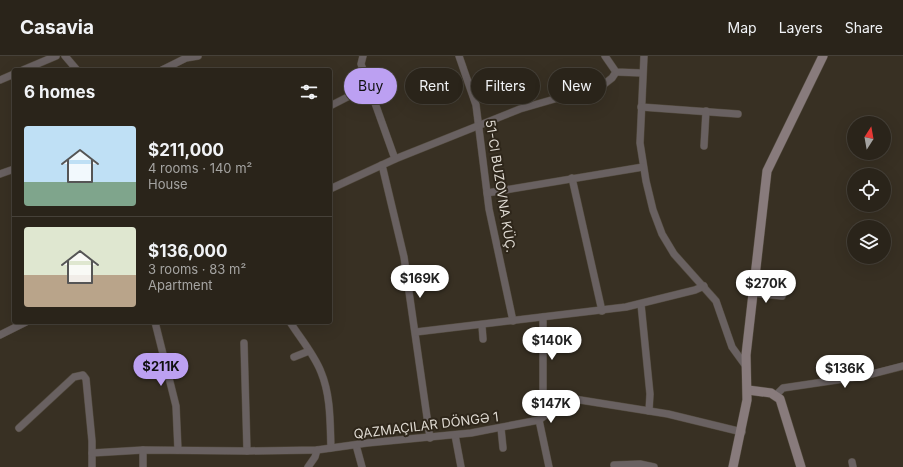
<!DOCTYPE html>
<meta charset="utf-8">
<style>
:root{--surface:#2a241a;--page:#322c23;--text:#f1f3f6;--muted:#a5a4a2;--line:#464139;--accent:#bca0f2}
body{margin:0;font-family:Inter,sans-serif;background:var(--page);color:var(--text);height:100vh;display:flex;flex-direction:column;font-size:15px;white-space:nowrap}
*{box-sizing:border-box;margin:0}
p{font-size:13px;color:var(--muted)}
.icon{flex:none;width:22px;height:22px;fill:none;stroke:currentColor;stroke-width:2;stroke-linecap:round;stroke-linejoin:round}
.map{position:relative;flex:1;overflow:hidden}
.drawer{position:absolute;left:12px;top:12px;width:320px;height:256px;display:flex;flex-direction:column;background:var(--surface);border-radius:4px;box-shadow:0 4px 16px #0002,0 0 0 1px var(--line)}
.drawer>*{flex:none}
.top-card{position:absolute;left:344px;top:12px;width:380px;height:36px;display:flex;gap:8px}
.needle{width:26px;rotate:11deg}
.fabs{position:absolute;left:847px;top:60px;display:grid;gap:8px}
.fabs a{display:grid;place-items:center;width:44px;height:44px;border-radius:50%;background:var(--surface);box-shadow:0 4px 16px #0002,0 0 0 1px var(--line);font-size:20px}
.price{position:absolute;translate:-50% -34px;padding:0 9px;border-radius:14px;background:#fff;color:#222;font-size:13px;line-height:26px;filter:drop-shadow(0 1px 2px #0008)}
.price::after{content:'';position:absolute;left:50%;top:24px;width:12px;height:9px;margin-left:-6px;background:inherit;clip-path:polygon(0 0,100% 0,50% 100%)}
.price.current{background:var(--accent);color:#111}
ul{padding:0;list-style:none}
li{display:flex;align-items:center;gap:12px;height:100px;padding:0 12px}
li+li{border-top:1px solid var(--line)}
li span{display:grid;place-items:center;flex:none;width:112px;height:80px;border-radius:4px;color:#555}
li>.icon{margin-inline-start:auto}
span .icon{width:48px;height:48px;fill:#fffc;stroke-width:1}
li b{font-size:17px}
h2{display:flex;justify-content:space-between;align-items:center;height:48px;padding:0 12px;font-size:17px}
.pill{padding:0 14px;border-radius:18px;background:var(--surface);box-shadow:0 4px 16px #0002,0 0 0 1px var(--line);font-size:14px;line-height:36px}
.pill.current{background:var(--accent);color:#111}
header{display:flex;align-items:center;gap:24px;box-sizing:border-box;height:56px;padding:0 20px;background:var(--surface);border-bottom:1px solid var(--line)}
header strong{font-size:19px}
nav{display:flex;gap:22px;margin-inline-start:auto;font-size:14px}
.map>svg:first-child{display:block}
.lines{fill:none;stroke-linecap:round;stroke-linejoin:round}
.street-casing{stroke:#534b3f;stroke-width:8}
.secondary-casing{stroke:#534b3f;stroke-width:10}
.street{stroke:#696161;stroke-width:7}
.secondary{stroke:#887b7c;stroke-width:9}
.labels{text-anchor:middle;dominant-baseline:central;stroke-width:4;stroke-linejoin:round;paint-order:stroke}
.street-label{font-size:13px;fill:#dfdad2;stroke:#2e261a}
</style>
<header>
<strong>Casavia</strong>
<nav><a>Map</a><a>Layers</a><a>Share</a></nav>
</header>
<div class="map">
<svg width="903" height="411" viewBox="0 0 903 411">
<rect width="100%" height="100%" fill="#383023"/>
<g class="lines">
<defs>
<g id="street">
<polyline points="65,0 77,14"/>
<polyline points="363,0 361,8 395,103"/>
<polyline points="459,0 476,49 489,153 513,265"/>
<polyline points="605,0 616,16 642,17"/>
<polyline points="644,0 640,87 646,125 653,154 662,178 674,198 716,245 732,291 745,309"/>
<polyline points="23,14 56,0"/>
<polyline points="162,14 186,2 198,0"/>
<polyline points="0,24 14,18"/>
<polyline points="330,50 369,30"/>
<polyline points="641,51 738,58"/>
<polyline points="704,90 706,55"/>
<polyline points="382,109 404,201 430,382"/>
<polyline points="0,118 14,113"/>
<polyline points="572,122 602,255"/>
<polyline points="330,133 395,103 520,53 603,29 612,22 616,16"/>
<polyline points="487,137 643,111"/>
<polyline points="753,237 782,240"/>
<polyline points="641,248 650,338 649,355"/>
<polyline points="543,261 543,339 545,343 557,351"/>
<polyline points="155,266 176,350 178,394"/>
<path d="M290 266C300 282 314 298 321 316 331 340 330 367 331 392"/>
<polyline points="482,270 483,283"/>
<polyline points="416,276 626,251 695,234 704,230"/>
<polyline points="0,279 26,266"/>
<polyline points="244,287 247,395"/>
<polyline points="294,301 309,295"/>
<polyline points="776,339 783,332 864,320 903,310"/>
<polyline points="539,364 549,411"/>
<polyline points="19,372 74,321 83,319 86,323 92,385 92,411"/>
<polyline points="501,372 503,392"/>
<polyline points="455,379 461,411"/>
<polyline points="356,389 362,411"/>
<polyline points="92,397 143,394"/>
<polyline points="852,406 853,411"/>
<polyline points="614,409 640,408 654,411"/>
<polyline points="143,411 143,394 247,395 317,394 367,387 471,377 539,364 562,347 574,343 668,358 742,376"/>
<polyline points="308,411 315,401 317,394"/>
</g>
<g id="secondary">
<polyline points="748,334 771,337 780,343 801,411"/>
<polyline points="733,411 747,344 746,299 767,115 823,0"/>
</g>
</defs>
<use href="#street" class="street-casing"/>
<use href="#secondary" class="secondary-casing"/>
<use href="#street" class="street"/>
<use href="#secondary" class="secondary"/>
</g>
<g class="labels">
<g class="street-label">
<text transform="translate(501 130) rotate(81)">51-CI BUZOVNA KÜÇ.</text>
<text transform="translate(426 369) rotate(-7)">QAZMAÇILAR DÖNGƏ 1</text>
</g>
</g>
</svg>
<div class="fabs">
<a><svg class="needle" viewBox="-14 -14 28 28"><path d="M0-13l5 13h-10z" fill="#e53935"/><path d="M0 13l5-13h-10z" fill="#a5a4a2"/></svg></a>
<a><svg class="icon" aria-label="locate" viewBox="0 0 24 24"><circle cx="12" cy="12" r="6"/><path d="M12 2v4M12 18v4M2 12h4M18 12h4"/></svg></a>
<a><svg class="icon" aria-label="layers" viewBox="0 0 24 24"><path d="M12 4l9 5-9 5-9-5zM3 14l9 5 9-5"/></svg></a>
</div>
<b class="price" style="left:420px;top:243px">$169K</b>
<b class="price" style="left:766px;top:248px">$270K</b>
<b class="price" style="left:552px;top:305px">$140K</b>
<b class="price current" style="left:161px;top:331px">$211K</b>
<b class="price" style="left:845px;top:333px">$136K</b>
<b class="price" style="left:551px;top:368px">$147K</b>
<div class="top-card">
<a class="pill current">Buy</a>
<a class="pill">Rent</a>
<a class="pill">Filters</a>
<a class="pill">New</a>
</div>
<section class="drawer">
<h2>6 homes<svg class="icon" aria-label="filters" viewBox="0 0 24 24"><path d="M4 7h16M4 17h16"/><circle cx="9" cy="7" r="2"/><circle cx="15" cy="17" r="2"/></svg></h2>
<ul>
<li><span style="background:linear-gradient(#bfe0f5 70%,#7fa58c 0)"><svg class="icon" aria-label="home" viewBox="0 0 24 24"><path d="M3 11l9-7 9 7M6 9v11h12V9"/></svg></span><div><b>$211,000</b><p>4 rooms · 140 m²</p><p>House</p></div></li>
<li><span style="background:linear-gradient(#dfe7d0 60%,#b9a48a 0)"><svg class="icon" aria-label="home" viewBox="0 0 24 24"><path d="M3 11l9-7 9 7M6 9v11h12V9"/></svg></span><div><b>$136,000</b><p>3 rooms · 83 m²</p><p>Apartment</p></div></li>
</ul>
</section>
</div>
